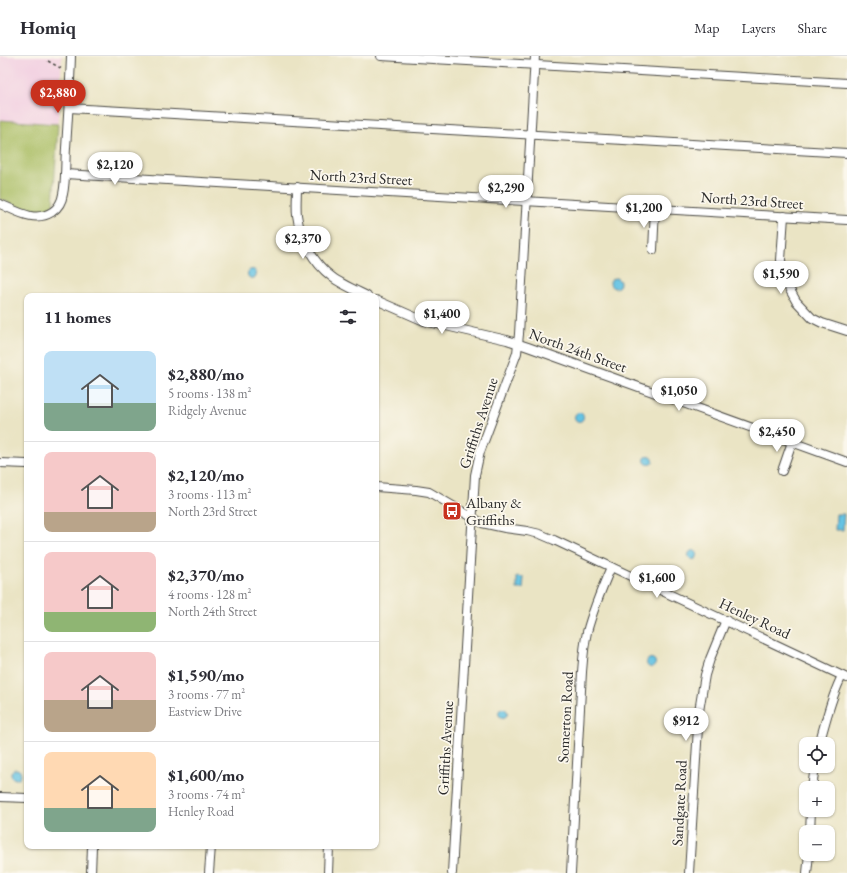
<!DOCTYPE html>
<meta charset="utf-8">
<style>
:root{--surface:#fff;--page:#f2f2f3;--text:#2b2b33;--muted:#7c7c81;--line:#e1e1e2;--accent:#c8321e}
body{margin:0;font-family:"EB Garamond",serif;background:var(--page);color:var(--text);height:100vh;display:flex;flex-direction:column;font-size:15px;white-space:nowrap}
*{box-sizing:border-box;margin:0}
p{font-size:13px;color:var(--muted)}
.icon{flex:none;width:22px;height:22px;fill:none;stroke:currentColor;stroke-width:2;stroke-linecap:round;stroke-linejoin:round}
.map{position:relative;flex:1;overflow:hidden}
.drawer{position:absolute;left:24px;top:237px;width:355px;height:556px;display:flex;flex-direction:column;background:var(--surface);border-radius:8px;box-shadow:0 1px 3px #0004}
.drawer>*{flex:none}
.fabs{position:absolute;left:799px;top:681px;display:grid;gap:8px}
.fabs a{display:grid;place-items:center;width:36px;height:36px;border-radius:8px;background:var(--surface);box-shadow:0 1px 3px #0004;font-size:20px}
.price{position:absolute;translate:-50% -34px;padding:0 9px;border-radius:14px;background:#fff;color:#222;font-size:13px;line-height:26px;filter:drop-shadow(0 1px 2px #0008)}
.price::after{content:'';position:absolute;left:50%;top:24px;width:12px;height:9px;margin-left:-6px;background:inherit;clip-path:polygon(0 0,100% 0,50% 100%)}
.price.current{background:var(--accent);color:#fff}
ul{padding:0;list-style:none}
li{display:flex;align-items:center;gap:12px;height:100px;padding:0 20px}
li+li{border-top:1px solid var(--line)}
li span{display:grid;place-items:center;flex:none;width:112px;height:80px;border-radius:8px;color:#555}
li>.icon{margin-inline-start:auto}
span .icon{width:48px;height:48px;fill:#fffc;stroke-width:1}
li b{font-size:17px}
h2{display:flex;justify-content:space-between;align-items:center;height:48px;padding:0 20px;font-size:17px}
header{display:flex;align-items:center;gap:24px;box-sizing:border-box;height:56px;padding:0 20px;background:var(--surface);border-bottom:1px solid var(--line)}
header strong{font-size:19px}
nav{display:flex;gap:22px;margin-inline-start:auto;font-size:14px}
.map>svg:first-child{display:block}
.built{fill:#f2cfe1}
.green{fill:#a8bc61;stroke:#6a7446}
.water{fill:#65c3e3;stroke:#487787}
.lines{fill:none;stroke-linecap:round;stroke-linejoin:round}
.minor-casing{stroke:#484742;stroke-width:10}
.path{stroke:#484742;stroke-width:1.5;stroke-dasharray:3 3;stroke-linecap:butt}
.minor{stroke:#fff;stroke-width:8}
.labels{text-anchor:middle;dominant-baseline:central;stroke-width:3.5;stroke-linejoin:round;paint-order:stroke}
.street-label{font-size:15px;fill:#2b2b2b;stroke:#fbf7ec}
.poi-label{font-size:15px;fill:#2b2b2b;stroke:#fbf7ec;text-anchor:start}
</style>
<header>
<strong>Homiq</strong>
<nav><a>Map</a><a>Layers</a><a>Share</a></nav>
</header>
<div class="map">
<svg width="847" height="817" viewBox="0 0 847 817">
<rect width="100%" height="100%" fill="#fbf7ec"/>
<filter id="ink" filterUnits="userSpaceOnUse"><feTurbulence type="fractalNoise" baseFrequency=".025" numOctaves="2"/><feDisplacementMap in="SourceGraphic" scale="8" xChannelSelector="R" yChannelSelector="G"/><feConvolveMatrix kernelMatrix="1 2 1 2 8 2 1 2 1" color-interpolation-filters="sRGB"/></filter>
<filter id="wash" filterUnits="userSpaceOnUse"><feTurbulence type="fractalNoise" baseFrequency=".012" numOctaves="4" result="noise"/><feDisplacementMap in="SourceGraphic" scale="16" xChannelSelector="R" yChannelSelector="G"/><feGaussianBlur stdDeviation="0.9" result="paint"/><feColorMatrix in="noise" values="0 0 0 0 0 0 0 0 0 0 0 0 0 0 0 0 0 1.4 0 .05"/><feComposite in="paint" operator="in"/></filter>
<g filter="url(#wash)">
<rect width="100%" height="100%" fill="#eae4c4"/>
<polygon class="built" points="0,0 62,0 58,68 0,64"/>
<path class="green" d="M0 64 58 68 53 149C34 162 18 150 0 143Z"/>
<g class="water">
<circle cx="252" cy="218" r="4.5"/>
<circle cx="615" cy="227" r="5"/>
<circle cx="579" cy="361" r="4.5"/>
<circle cx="649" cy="404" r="4.5"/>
<polygon points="836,458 844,458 843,474 835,474"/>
<circle cx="693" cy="499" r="4.5"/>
<polygon points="517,521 524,522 523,533 517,533"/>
<circle cx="651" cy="607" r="4.5"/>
<circle cx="503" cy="657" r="4.5"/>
<circle cx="16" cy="718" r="5"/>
</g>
</g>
<g filter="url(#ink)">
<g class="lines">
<defs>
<g id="minor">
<polyline points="381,0 847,27"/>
<polyline points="69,52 847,97"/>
<polyline points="65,118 847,164"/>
<path d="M297 131C297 140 296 150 297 159 300 182 313 207 332 221 341 228 357 235 367 240"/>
<path d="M0 148C17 155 34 167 52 156 58 152 62 145 63 138 66 125 65 106 66 92 68 61 70 31 71 0"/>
<polyline points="784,160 781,204 784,223 796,245 812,262 822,267 847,275"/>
<polyline points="653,194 655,152"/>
<polyline points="376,244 424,265 507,284 528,291 847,406"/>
<polyline points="0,407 27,408"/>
<polyline points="782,415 792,386"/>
<polyline points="376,431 416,434 429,436 482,467 505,472 527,475 540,478 554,484 847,622"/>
<path d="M819 688C826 665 831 641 842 620"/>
<polyline points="812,732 815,710"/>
<polyline points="0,741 27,742"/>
<polyline points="810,776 811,754"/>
<polyline points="91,817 92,790"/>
<polyline points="209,817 211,790"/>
<polyline points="328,817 329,790"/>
<polyline points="452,817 475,419 480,396 517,297 519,278 535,0"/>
<path d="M571 817 582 616C583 603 584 589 587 576 593 553 602 532 611 511"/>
<polyline points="689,817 699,655 705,619 710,603 726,564"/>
<polyline points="807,817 809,798"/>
</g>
</defs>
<use href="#minor" class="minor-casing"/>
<polyline class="path" points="48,5 62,13"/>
<use href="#minor" class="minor"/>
</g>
</g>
<defs>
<symbol id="bus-square" viewBox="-11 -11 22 22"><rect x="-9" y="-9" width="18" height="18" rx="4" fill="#c8321e" stroke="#fbf7ec"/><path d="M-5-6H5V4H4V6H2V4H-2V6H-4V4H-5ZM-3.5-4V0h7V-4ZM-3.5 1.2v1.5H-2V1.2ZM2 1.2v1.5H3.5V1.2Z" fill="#fff"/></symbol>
</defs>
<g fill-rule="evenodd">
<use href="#bus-square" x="441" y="444" width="22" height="22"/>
</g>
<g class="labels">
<g class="street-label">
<text transform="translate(361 121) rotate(3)">North 23rd Street</text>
<text transform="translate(752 144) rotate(4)">North 23rd Street</text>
<text transform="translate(578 294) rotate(20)">North 24th Street</text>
<text transform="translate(478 367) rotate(-72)">Griffiths Avenue</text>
<text transform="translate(755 562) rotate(25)">Henley Road</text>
<text transform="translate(565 661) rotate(-87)">Somerton Road</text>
<text transform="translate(445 692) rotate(-87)">Griffiths Avenue</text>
<text transform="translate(679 747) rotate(-87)">Sandgate Road</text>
</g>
<g class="poi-label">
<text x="466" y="446">Albany &amp;<tspan x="466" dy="17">Griffiths</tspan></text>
</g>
</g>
</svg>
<div class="fabs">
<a><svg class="icon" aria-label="locate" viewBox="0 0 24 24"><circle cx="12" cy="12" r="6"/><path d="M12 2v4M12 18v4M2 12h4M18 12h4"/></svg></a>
<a>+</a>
<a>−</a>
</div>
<b class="price current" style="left:58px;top:58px">$2,880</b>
<b class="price" style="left:115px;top:130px">$2,120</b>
<b class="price" style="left:506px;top:153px">$2,290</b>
<b class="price" style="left:644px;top:173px">$1,200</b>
<b class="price" style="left:303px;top:204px">$2,370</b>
<b class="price" style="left:781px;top:239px">$1,590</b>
<b class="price" style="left:442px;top:279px">$1,400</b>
<b class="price" style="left:679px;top:356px">$1,050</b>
<b class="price" style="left:777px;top:397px">$2,450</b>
<b class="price" style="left:657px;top:543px">$1,600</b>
<b class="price" style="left:686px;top:686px">$912</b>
<section class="drawer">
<h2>11 homes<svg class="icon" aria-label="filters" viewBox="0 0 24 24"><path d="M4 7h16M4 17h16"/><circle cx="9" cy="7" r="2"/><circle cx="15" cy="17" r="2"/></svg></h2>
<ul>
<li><span style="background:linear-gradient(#bfe0f5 65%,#7fa58c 0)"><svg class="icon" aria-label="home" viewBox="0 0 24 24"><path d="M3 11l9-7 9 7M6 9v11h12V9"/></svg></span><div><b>$2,880/mo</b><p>5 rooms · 138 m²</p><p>Ridgely Avenue</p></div></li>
<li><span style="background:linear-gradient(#f6c9c9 75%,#b9a48a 0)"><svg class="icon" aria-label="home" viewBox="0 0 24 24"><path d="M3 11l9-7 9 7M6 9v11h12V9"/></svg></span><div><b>$2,120/mo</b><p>3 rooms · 113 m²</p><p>North 23rd Street</p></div></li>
<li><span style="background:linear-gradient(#f6c9c9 75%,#8fb573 0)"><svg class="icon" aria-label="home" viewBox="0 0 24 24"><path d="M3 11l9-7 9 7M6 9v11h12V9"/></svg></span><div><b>$2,370/mo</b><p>4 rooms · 128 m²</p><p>North 24th Street</p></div></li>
<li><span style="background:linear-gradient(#f6c9c9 60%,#b9a48a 0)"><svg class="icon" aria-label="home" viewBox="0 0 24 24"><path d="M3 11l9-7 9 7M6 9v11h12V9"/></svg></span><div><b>$1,590/mo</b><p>3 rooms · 77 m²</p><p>Eastview Drive</p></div></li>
<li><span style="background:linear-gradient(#ffd9b3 70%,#7fa58c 0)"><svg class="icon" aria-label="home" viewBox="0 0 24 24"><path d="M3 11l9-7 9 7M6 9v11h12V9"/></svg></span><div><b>$1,600/mo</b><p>3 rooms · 74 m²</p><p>Henley Road</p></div></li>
</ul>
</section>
</div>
